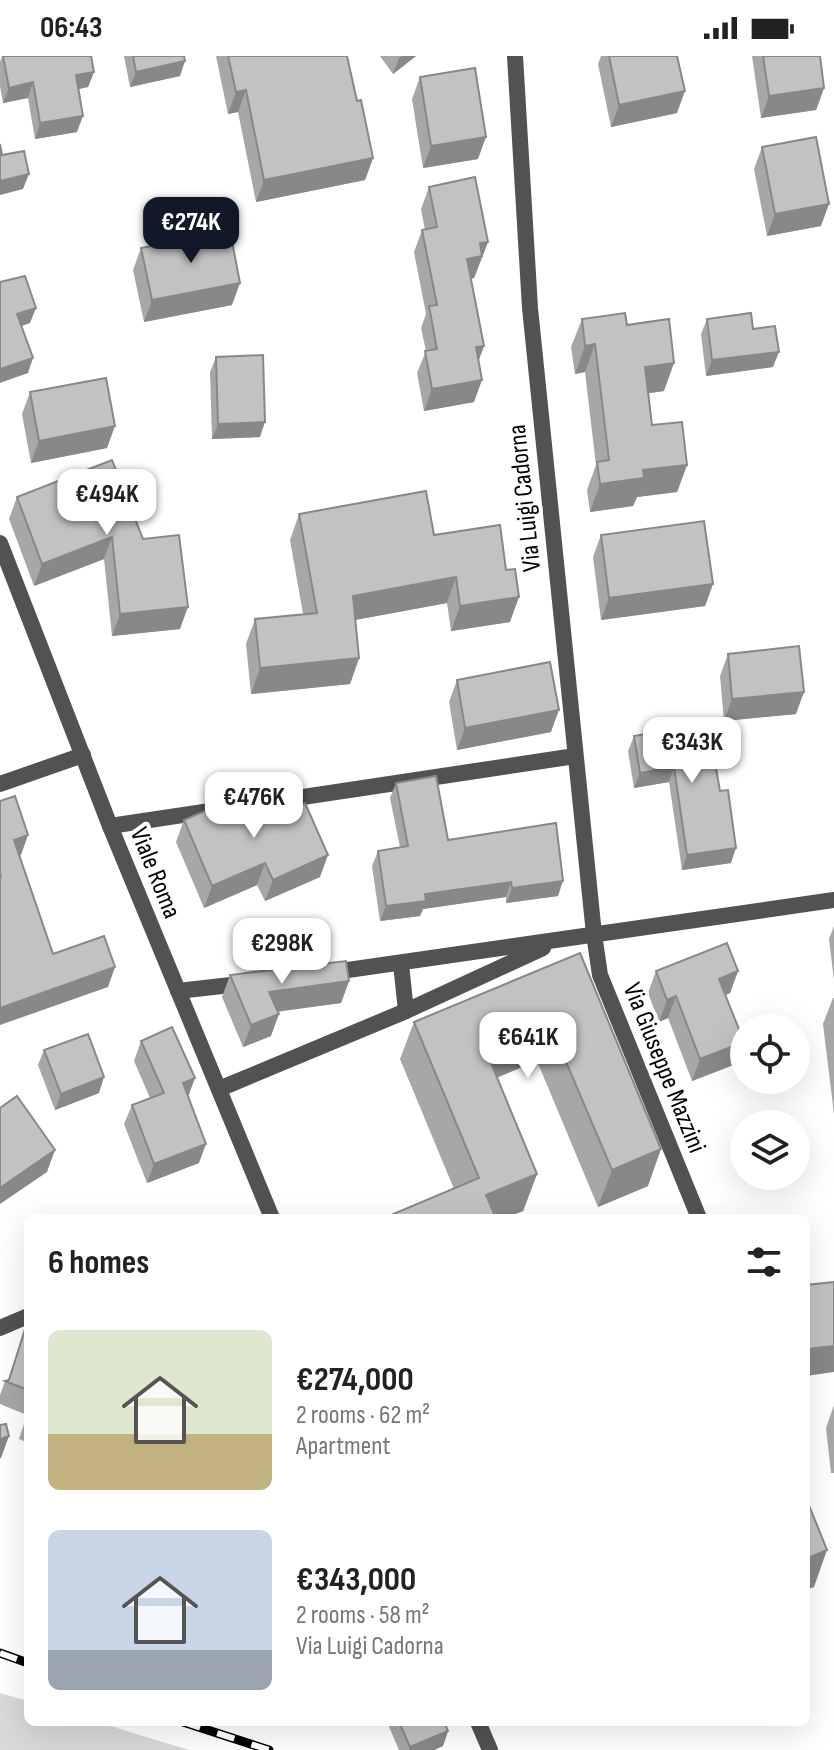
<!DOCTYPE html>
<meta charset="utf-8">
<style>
:root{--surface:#fff;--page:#f2f2f2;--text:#222;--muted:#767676;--accent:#111827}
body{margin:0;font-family:"Sofia Sans Condensed",sans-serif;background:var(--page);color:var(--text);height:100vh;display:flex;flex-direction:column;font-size:30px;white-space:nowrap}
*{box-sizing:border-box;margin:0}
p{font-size:26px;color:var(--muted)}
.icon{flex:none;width:44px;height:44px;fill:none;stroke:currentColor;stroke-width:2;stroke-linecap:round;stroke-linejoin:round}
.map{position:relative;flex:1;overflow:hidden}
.details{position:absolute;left:24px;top:1158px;width:786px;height:512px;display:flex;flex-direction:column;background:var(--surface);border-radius:12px;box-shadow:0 8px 32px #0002}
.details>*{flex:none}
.tools{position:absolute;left:730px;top:958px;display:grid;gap:16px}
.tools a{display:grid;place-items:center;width:80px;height:80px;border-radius:50%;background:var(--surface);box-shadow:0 8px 32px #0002;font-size:40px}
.price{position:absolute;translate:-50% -68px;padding:0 18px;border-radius:16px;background:#fff;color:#222;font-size:26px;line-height:52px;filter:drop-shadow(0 2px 4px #0008)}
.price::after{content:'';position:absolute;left:50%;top:48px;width:24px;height:18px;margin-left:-12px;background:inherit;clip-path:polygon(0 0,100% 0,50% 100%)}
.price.selected{background:var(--accent);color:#fff}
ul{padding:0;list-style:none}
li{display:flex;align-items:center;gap:24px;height:200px;padding:0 24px}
li span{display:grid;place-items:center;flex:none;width:224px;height:160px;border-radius:12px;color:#555}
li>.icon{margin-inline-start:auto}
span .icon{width:96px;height:96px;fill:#fffc;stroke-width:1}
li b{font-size:34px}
h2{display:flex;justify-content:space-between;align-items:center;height:96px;padding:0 24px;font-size:34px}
.status{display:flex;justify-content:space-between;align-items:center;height:56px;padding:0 40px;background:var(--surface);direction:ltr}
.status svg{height:22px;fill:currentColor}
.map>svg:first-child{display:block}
.green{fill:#d9d9d9}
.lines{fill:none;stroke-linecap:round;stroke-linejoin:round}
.minor{stroke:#525252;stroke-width:16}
.rail-casing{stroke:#000;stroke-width:9}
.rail{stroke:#fff;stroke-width:6;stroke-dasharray:18;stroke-linecap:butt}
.wall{fill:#a7a7a7}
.shaded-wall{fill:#888}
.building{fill:#c2c2c2;stroke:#888;stroke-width:2}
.labels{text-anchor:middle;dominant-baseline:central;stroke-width:8;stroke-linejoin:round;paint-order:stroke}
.street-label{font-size:26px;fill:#000;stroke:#fff}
</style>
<div class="status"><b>06:43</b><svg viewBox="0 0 49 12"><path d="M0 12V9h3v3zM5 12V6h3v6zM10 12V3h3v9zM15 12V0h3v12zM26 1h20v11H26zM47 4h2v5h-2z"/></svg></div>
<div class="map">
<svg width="834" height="1694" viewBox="0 0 834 1694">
<rect width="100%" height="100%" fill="#fff"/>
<polygon class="green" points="0,1637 28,1645 28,1666 97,1666 189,1694 0,1694"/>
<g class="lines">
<g class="minor">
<polyline points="515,0 530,252 594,878 600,919 699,1162"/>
<polyline points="0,487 110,770 272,1162"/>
<polyline points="0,728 83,699"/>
<polyline points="110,770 575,700"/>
<polyline points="401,908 406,955"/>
<polyline points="327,917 834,844"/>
<polyline points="178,935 248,927"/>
<polyline points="219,1033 406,955 543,892"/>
<polyline points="0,1272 28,1260"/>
<polyline points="478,1666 490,1694"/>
</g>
<defs>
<g id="rail">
<polyline points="0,1597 28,1607"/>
<polyline points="183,1666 269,1694"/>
</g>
</defs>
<use href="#rail" class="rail-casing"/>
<use href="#rail" class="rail"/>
</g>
<g class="wall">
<polygon points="2,0 91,0 94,16 88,31 78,33 77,76 35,83 28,42 3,47 0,30 0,6"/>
<polygon points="124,0 184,0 180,20 130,31"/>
<polygon points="216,0 347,0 357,45 373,102 365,124 256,146 238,56 228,58"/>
<polygon points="380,0 416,0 393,18"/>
<polygon points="601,0 677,0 677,57 611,71 598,8"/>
<polygon points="752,0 820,0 824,32 816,54 761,62"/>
<polygon points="420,21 478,103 423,112 412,43"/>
<polygon points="762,91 821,170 767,180 754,113"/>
<polygon points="429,131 488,186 474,222 471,223 484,290 478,305 474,346 424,355 417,317 426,295 421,272 426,258 414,196 422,174 425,174 421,153"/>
<polygon points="141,192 232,249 144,266 133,214"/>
<polygon points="582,263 627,269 664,335 649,337 652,369 687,409 677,436 637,441 633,450 590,456 587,434 596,409 585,316 575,318 571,291"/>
<polygon points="707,263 753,273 773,311 706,320 701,278"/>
<polygon points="216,301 260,381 212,383 210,316"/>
<polygon points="30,336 107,392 31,407 22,358"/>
<polygon points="17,441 143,483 180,573 112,580 104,503 34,530 9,463"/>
<polygon points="299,458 434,479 510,566 451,575 447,547 355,564 359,602 350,628 251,638 246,588 255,563 303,558 290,484"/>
<polygon points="601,479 713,528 705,550 601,564 593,501"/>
<polygon points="728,598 796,658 724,665 720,620"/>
<polygon points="457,624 551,676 457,694 449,646"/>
<polygon points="708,667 731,807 682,814 669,726 634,732 628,695 634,680"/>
<polygon points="396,727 448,784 558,840 506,847 506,841 423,853 420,860 380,865 372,810 378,795 400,791 390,742"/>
<polygon points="184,764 260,767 320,821 265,845 257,829 204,852 176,786"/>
<polygon points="834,870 834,924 829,883"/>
<polygon points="580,897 648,1130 598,1151 537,1005 497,1021 537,1118 523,1155 505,1162 386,1162 454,1133 400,1003 414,966"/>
<polygon points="656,915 738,915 730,937 726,939 736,1008 692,1025 668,962 659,966 648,937"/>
<polygon points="230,919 349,925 341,947 278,955 271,980 243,991 222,941"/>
<polygon points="833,942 834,942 834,1058 823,968"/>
<polygon points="141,985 188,1041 199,1107 147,1127 124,1068 132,1049 150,1042 134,1005"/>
<polygon points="44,994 99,1037 55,1054 38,1009"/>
<polygon points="26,1270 28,1276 28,1387 19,1383 27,1359 0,1348 0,1339 5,1325 8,1324"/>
<polygon points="834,1349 834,1417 831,1417 826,1372"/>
<polygon points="387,1666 444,1666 448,1675 443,1690 434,1694 399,1694"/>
</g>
<g class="shaded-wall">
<polygon points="402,0 416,0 393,18 399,2"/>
<polygon points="185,5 180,20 130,31 136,16"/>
<polygon points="94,16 88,31 70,35 76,19"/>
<polygon points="33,26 28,42 3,47 9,32"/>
<polygon points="824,32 816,54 761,62 769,40"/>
<polygon points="246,34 238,56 228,58 236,36"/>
<polygon points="685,35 677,57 611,71 619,49"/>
<polygon points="83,60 77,76 35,83 40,67"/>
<polygon points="486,81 478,103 423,112 431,90"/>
<polygon points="373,102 365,124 256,146 264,124"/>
<polygon points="29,118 23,133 0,139 0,125"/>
<polygon points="829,148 821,170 767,180 775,158"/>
<polygon points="488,186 474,222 459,225 467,203 480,187"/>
<polygon points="240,227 232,249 144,266 152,244"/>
<polygon points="36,252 30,267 11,274 17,258"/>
<polygon points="595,288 585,316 575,318 585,290"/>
<polygon points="484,290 476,312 476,291"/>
<polygon points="779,296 773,311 706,320 712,304"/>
<polygon points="33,302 28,317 0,327 0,313"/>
<polygon points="674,307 664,335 635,339 645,311"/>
<polygon points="482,324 474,346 424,355 432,333"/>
<polygon points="265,366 260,381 212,383 218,368"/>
<polygon points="115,370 107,392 31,407 39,385"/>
<polygon points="687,409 677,436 637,441 633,450 590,456 600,428 643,414"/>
<polygon points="112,481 104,503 34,530 42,508"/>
<polygon points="456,521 447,547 344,566 353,540"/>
<polygon points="713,528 705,550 601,564 609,542"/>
<polygon points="519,541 510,566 451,575 460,550"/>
<polygon points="188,551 180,573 112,580 120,558"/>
<polygon points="359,602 350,628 251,638 260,612"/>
<polygon points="804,636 796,658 724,665 732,643"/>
<polygon points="559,654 551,676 457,694 465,672"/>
<polygon points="674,711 669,726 634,732 640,717"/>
<polygon points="28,779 21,799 6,804 14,784"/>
<polygon points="736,792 731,807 682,814 687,799"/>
<polygon points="328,799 320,821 265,845 273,824"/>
<polygon points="265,807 257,829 204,852 212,830"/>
<polygon points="563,825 558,840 506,847 512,832"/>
<polygon points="511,826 506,841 423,853 420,860 380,865 386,850 425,838"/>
<polygon points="115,911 108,931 0,969 0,952"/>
<polygon points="738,915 730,937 711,945 719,923"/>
<polygon points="349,925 341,947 261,958 269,936"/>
<polygon points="676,940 668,962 659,966 667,944"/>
<polygon points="279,958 271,980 243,991 251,969"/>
<polygon points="550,968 537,1005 472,1032 486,995"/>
<polygon points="744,986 736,1008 692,1025 700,1003"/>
<polygon points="104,1021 99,1037 55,1054 61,1038"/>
<polygon points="195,1022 188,1041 183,1027"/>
<polygon points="206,1088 199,1107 147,1127 154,1108"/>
<polygon points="661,1093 648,1130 598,1151 612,1114"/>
<polygon points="55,1094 47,1116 0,1148 0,1132"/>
<polygon points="537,1118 523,1155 505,1162 477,1162 486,1139"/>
<polygon points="834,1290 834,1316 806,1320 807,1293"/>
<polygon points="9,1380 1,1402 0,1402 0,1383"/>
<polygon points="827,1494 814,1531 806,1534 806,1503"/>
<polygon points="448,1675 443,1690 434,1694 409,1694 410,1691"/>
</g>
<g class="building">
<polygon points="3,0 91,0 94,16 76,19 83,60 40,67 33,26 9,32"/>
<polygon points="133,0 184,0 185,5 136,16"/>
<polygon points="228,0 347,0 357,45 361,44 373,102 264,124 246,34 236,36"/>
<polygon points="609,0 677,0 685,35 619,49"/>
<polygon points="763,0 820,0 824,32 769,40"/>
<polygon points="475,12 486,81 431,90 420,21"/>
<polygon points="816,81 829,148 775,158 762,91"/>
<polygon points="0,88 2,99 24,95 29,118 0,125"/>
<polygon points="475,121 488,186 480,187 482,200 467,203 484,290 476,291 482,324 432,333 425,295 437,293 429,250 437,249 422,174 437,171 429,131"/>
<polygon points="230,175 240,227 152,244 141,192"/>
<polygon points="25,220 36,252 17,258 33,302 0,313 0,226"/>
<polygon points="625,257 627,269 669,263 674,307 645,311 652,369 682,366 687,409 643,414 644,422 600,428 597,406 609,404 595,288 585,290 582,263"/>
<polygon points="751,257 753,273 775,270 779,296 712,304 707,263"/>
<polygon points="263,299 265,366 218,368 216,301"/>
<polygon points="106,322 115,370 39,385 30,336"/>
<polygon points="112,404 143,483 179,479 188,551 120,558 112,481 42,508 17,441"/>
<polygon points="426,435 434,479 500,469 506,514 515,513 519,541 460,550 456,521 353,540 359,602 260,612 255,563 317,557 299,458"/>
<polygon points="704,465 713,528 609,542 601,479"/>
<polygon points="799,590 804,636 732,643 728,598"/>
<polygon points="550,606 559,654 465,672 457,624"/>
<polygon points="708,667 720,735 728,734 736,792 687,799 674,711 640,717 634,680"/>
<polygon points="436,720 448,784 556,767 563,825 512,832 511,826 425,838 426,845 386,850 378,795 408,790 396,727"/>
<polygon points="15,740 28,779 14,784 53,898 104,880 115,911 0,952 0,822 1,821 0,817 0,745"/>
<polygon points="248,740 260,767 305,747 328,799 273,824 265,807 212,830 184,764 237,741"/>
<polygon points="727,887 738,915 719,923 744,986 700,1003 676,940 667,944 656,915"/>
<polygon points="580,897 661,1093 612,1114 550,968 486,995 537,1118 486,1139 496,1162 387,1162 386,1161 479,1122 414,966"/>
<polygon points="346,905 349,925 269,936 279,958 251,969 230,919"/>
<polygon points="172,971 195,1022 183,1027 206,1088 154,1108 132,1049 164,1037 141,985"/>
<polygon points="88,978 104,1021 61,1038 44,994"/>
<polygon points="17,1040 55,1094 0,1132 0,1052"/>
<polygon points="834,1226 834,1290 807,1293 806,1229"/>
<polygon points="26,1270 28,1276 28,1334 5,1325 9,1324"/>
<polygon points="6,1368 9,1380 0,1383 0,1369"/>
<polygon points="806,1442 827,1494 806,1503"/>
<polygon points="399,1666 444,1666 448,1675 410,1691"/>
</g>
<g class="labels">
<g class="street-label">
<text transform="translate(525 442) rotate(-96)">Via Luigi Cadorna</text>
<text transform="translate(155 817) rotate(68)">Viale Roma</text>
<text transform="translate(664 1012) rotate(68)">Via Giuseppe Mazzini</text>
</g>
</g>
</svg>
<div class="tools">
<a><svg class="icon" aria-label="locate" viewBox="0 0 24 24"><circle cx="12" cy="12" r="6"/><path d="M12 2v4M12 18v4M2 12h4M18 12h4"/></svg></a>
<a><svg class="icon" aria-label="layers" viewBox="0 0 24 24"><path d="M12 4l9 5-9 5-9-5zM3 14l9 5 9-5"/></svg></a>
</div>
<b class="price selected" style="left:191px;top:209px">€274K</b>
<b class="price" style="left:107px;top:481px">€494K</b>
<b class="price" style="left:692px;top:729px">€343K</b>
<b class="price" style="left:254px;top:784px">€476K</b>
<b class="price" style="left:282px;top:930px">€298K</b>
<b class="price" style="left:528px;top:1024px">€641K</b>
<section class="details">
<h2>6 homes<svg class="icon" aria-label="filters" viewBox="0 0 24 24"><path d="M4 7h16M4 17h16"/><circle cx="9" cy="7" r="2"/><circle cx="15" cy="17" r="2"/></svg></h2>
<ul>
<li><span style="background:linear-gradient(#dfe7d0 65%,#c2b280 0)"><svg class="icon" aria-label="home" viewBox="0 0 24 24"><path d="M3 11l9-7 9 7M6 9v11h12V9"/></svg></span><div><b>€274,000</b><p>2 rooms · 62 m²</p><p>Apartment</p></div></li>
<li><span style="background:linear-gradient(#c9d6e8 75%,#9aa5b1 0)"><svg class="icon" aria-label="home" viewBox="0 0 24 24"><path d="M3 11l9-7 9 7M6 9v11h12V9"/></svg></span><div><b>€343,000</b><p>2 rooms · 58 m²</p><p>Via Luigi Cadorna</p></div></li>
</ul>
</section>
</div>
